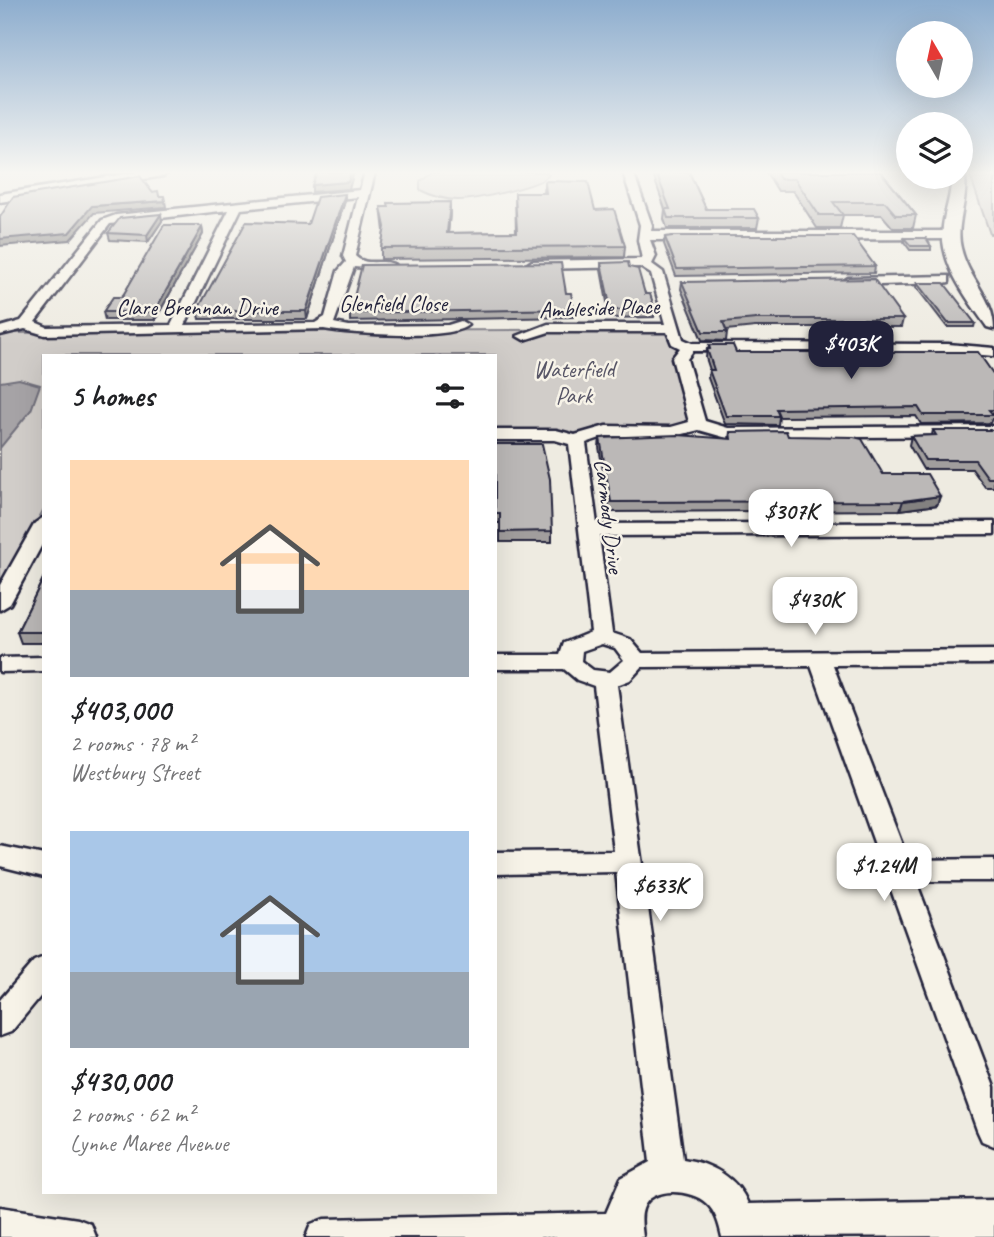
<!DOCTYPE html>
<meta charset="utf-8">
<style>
:root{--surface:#fff;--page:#f2f2f2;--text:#202124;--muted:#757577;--accent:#22223b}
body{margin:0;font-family:Caveat,sans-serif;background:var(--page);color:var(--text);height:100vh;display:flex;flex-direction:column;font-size:26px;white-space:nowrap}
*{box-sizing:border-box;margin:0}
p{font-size:23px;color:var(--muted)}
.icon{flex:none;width:38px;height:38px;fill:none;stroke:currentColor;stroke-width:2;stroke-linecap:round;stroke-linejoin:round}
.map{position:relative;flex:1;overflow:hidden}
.details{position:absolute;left:42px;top:354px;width:455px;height:840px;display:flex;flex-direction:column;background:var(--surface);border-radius:0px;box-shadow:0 7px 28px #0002}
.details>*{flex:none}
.needle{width:46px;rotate:351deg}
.buttons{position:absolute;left:896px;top:21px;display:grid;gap:14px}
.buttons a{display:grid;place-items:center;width:77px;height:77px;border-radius:50%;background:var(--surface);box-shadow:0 7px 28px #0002;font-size:35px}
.price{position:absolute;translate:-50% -60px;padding:0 16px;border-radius:14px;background:#fff;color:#222;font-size:23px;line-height:46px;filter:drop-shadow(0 2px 4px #0008)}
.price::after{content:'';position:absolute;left:50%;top:42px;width:21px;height:16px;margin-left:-10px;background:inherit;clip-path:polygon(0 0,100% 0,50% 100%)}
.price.current{background:var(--accent);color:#fff}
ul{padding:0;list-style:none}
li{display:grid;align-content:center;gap:14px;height:371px;padding:0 28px}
li span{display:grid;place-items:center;height:217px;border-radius:0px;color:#555}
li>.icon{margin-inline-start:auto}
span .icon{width:126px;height:126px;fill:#fffc;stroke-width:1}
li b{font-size:30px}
h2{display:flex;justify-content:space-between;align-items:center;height:84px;padding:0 28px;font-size:30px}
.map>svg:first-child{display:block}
.green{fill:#d1cdc9;stroke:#7a7882;stroke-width:2}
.water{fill:#a6a3a6;stroke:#716f7b;stroke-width:2}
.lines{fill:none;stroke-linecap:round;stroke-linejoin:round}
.street-casing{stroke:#22223b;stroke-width:5}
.secondary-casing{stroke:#22223b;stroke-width:5}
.street{fill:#f7f3e8;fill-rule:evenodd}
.secondary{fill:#f7f3e8;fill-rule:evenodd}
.wall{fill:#a19e9d;stroke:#22223b;stroke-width:2}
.shaded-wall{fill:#838180;stroke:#22223b;stroke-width:2}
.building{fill:#bbb8b7;stroke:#22223b;stroke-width:2}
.labels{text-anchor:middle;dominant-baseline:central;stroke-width:5;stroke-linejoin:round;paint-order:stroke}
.far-street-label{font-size:23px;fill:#22223b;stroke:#f7f3e8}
.far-park-label{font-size:23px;fill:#575566;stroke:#f7f3e8}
</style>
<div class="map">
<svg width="994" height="1237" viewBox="0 0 994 1237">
<rect width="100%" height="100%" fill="#eeebe1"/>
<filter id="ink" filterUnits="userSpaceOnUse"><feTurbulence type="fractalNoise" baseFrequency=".0143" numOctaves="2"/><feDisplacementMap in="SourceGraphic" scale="14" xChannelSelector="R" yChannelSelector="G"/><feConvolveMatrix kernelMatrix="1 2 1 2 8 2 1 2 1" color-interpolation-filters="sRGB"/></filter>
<g filter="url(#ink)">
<g class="green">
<path d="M432 172H545L549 175C541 186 475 200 458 200 445 200 432 196 420 190V181Z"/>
<polygon points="969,172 994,172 994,234 990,234"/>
<polygon points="670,329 677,349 673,356 693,419 674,426 607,427 577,435 495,432 495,355 44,355 44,509 0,587 0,333"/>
</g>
<polygon class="water" points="19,379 40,385 31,410 0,448 0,382"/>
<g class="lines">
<defs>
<g id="street">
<path d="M365 172H375L355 256C366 268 385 257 397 266L391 270 354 267 334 323 349 326 448 325 461 321 468 325C451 341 349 334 324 329L45 335 25 329 0 335V327L21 321 102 220 116 215 360 190ZM358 197 343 256 346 262 338 271 325 317 315 323 185 325 241 209ZM229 210 171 325 47 327 35 322 110 224Z"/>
<path d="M623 172H633L652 225 651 231H951L957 235 951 239 650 240 656 256 652 264 663 272 683 339 692 343 948 344 994 348V356L948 352 693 351 687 359 705 421 728 428 994 426V436L727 438 699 430 671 437 606 436 586 443 597 524 994 522V534L599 536 612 633 630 639 642 653 994 650V664L833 665 908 860 994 859V881H916L994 1087V1146L982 1141 977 1130 811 666 642 667 630 680 617 685 683 1159C711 1163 738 1178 748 1204L994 1200V1236L722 1237C719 1224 716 1212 706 1203 691 1189 650 1186 643 1209 640 1217 642 1228 643 1237H306L311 1224 324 1219 606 1213 621 1178 650 1162 616 872 495 874V852L614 851 594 686 577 680 564 669H495V655H560L564 643 591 632 569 444 555 440H495V430H556L575 435 606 426 671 427 689 422 672 358 680 348 672 344 667 332H549L524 340 517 336 548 324H665L651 274 640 267 532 269 526 265 532 261 642 259 638 240 640 225ZM602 644 615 648 624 660 610 672 593 670 581 661 582 651Z"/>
<polygon points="949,276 949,282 944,283 848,286 842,282 848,278"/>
<polygon points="44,517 44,541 10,604 0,610 0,585 35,523"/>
<polygon points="44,657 44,671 0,672 0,658"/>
<polygon points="0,846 44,855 44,877 0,866"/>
<polygon points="44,957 44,992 11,1032 0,1036 0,1000 34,961"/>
<polygon points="0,1207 78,1219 91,1224 96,1237 0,1237"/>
</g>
<g id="secondary">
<polygon points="137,172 170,172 163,176 0,202 0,194"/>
<path d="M961 173 965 177C968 202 955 224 961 248 968 279 994 298 994 329L987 327C967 298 939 264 943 226 945 209 952 195 951 177H961Z"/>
</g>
</defs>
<use href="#street" class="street-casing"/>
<use href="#secondary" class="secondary-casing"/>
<use href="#street" class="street"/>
<use href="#secondary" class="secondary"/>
</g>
<g class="wall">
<polygon points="652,172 689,172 706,209 759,218 757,228 667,228 664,219 665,209"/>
<polygon points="766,172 881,172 916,215 913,228 893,228 882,215 843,215 840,228 817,228 793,191 778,191"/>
<polygon points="545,182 595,210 625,246 624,257 381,259 381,248 384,231 381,207 389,207 388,203 450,213 448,233 516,232 515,193 544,193"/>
<polygon points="345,201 307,319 199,319 197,311 308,224"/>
<polygon points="162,221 148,242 110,240 108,233"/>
<polygon points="202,227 203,234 155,320 105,320 103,312"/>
<polygon points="665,237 875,266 874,273 676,276 664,244"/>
<polygon points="904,238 931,246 931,250 910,250 904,242"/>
<polygon points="601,263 629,267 655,309 654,317 610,318 601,270"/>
<polygon points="682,282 903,319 901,327 755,327 726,330 727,332 726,341 702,340 681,289"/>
<polygon points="917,283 975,323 974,327 947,327 916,287"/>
<polygon points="566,293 574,309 573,317 350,321 350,313"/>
<polygon points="709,345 736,352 994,375 994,418 992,419 990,423 921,424 916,416 779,417 778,425 725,424 708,378 709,370 710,370 706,358 707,349 708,349"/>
<polygon points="933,430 994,430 994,487 985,487 972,469 923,469 909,445 911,436 932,435"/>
<polygon points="730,432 788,436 883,474 940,496 937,505 900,510 610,512 599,447 600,438 729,439"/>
<polygon points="495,444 552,531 552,542 500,542 500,523 495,523"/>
<polygon points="44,577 44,643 21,643 17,632"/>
</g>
<g class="shaded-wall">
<polygon points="351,172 354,172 349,189 312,192 312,185"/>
<polygon points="345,194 345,201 307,319 306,311"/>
<polygon points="165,201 166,207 94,213 70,240 0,246 0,239 92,206"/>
<polygon points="450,202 450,213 447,243 447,233"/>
<polygon points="161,214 162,221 148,242 147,235"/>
<polygon points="202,227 203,234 155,320 154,312"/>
<polygon points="940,496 937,505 900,510 903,501"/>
</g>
<g class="building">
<polygon points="317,172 351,172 348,182 312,185"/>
<polygon points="656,172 689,172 706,209 754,209 759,218 668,218 665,209 670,209"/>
<polygon points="776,172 881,172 916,215 896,215 885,202 833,202 843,215 819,215 795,179 780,179"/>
<polygon points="140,176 152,192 158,191 159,196 164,196 165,201 92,206 69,233 0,239 0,217 13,197"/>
<polygon points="547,181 588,182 595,210 614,209 625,246 381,248 385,227 381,207 389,207 388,203 450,202 447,233 517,232 515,193 546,193 545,182"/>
<polygon points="345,194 306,311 197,311 246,222 308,224 317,197"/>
<polygon points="161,214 147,235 108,233 120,218"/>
<polygon points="164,225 199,225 202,227 154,312 103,312 113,297 122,297"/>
<polygon points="672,236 853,236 875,266 677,269 665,237"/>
<polygon points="904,238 926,238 931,246 911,246"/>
<polygon points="628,262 629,267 638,269 645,294 650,294 655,309 611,310 601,263"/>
<polygon points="561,263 566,293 571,293 574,309 350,313 362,265"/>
<polygon points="874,279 903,319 756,319 723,322 727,332 703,332 682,282"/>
<polygon points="917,283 944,283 975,323 948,323"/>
<polygon points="709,345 733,345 736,352 978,352 994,375 994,410 989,410 993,415 923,415 918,407 776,409 779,416 726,416 709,370 714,370 707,349 710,349"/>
<polygon points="933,430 994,430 994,478 988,478 975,460 925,460 911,436 936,435"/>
<polygon points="786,431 788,436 854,437 862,439 883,474 927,474 940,496 903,501 611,502 600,438 678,435 731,439 730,432"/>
<polygon points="495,444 542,444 550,479 552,531 500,532 500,513 495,513"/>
<polygon points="44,577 44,632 17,632"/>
</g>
</g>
<linearGradient id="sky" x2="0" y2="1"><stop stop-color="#8dadce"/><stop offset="0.5" stop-color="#f7f6f2"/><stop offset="1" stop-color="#f7f6f2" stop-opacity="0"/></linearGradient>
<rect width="994" height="345" fill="url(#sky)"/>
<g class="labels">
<g class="far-street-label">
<text x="393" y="303">Glenfield Close</text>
<text x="197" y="307">Clare Brennan Drive</text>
<text transform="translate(599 308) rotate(-2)">Ambleside Place</text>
<text transform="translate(609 516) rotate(83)">Carmody Drive</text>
</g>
<g class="far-park-label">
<text x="574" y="369">Waterfield<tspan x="574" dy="26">Park</tspan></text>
</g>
</g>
</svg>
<div class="buttons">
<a><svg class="needle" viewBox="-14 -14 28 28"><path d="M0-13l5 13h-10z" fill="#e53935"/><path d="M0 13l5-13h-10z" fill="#757577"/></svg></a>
<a><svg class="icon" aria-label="layers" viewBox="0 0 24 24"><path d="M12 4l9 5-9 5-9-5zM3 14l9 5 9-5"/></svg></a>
</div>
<b class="price current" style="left:851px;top:381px">$403K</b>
<b class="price" style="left:791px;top:549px">$307K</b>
<b class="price" style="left:815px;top:637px">$430K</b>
<b class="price" style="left:884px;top:903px">$1.24M</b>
<b class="price" style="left:660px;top:923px">$633K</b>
<section class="details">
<h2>5 homes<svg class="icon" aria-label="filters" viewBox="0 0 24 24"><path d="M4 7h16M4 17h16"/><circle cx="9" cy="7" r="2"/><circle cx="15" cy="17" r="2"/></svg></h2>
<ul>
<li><span style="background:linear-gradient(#ffd9b3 60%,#9aa5b1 0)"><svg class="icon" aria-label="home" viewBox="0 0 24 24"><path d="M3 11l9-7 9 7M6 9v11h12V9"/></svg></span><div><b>$403,000</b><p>2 rooms · 78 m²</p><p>Westbury Street</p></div></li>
<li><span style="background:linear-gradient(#a9c7e8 65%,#9aa5b1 0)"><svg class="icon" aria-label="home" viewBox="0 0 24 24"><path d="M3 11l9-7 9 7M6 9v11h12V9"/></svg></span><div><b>$430,000</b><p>2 rooms · 62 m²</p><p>Lynne Maree Avenue</p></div></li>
</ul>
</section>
</div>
